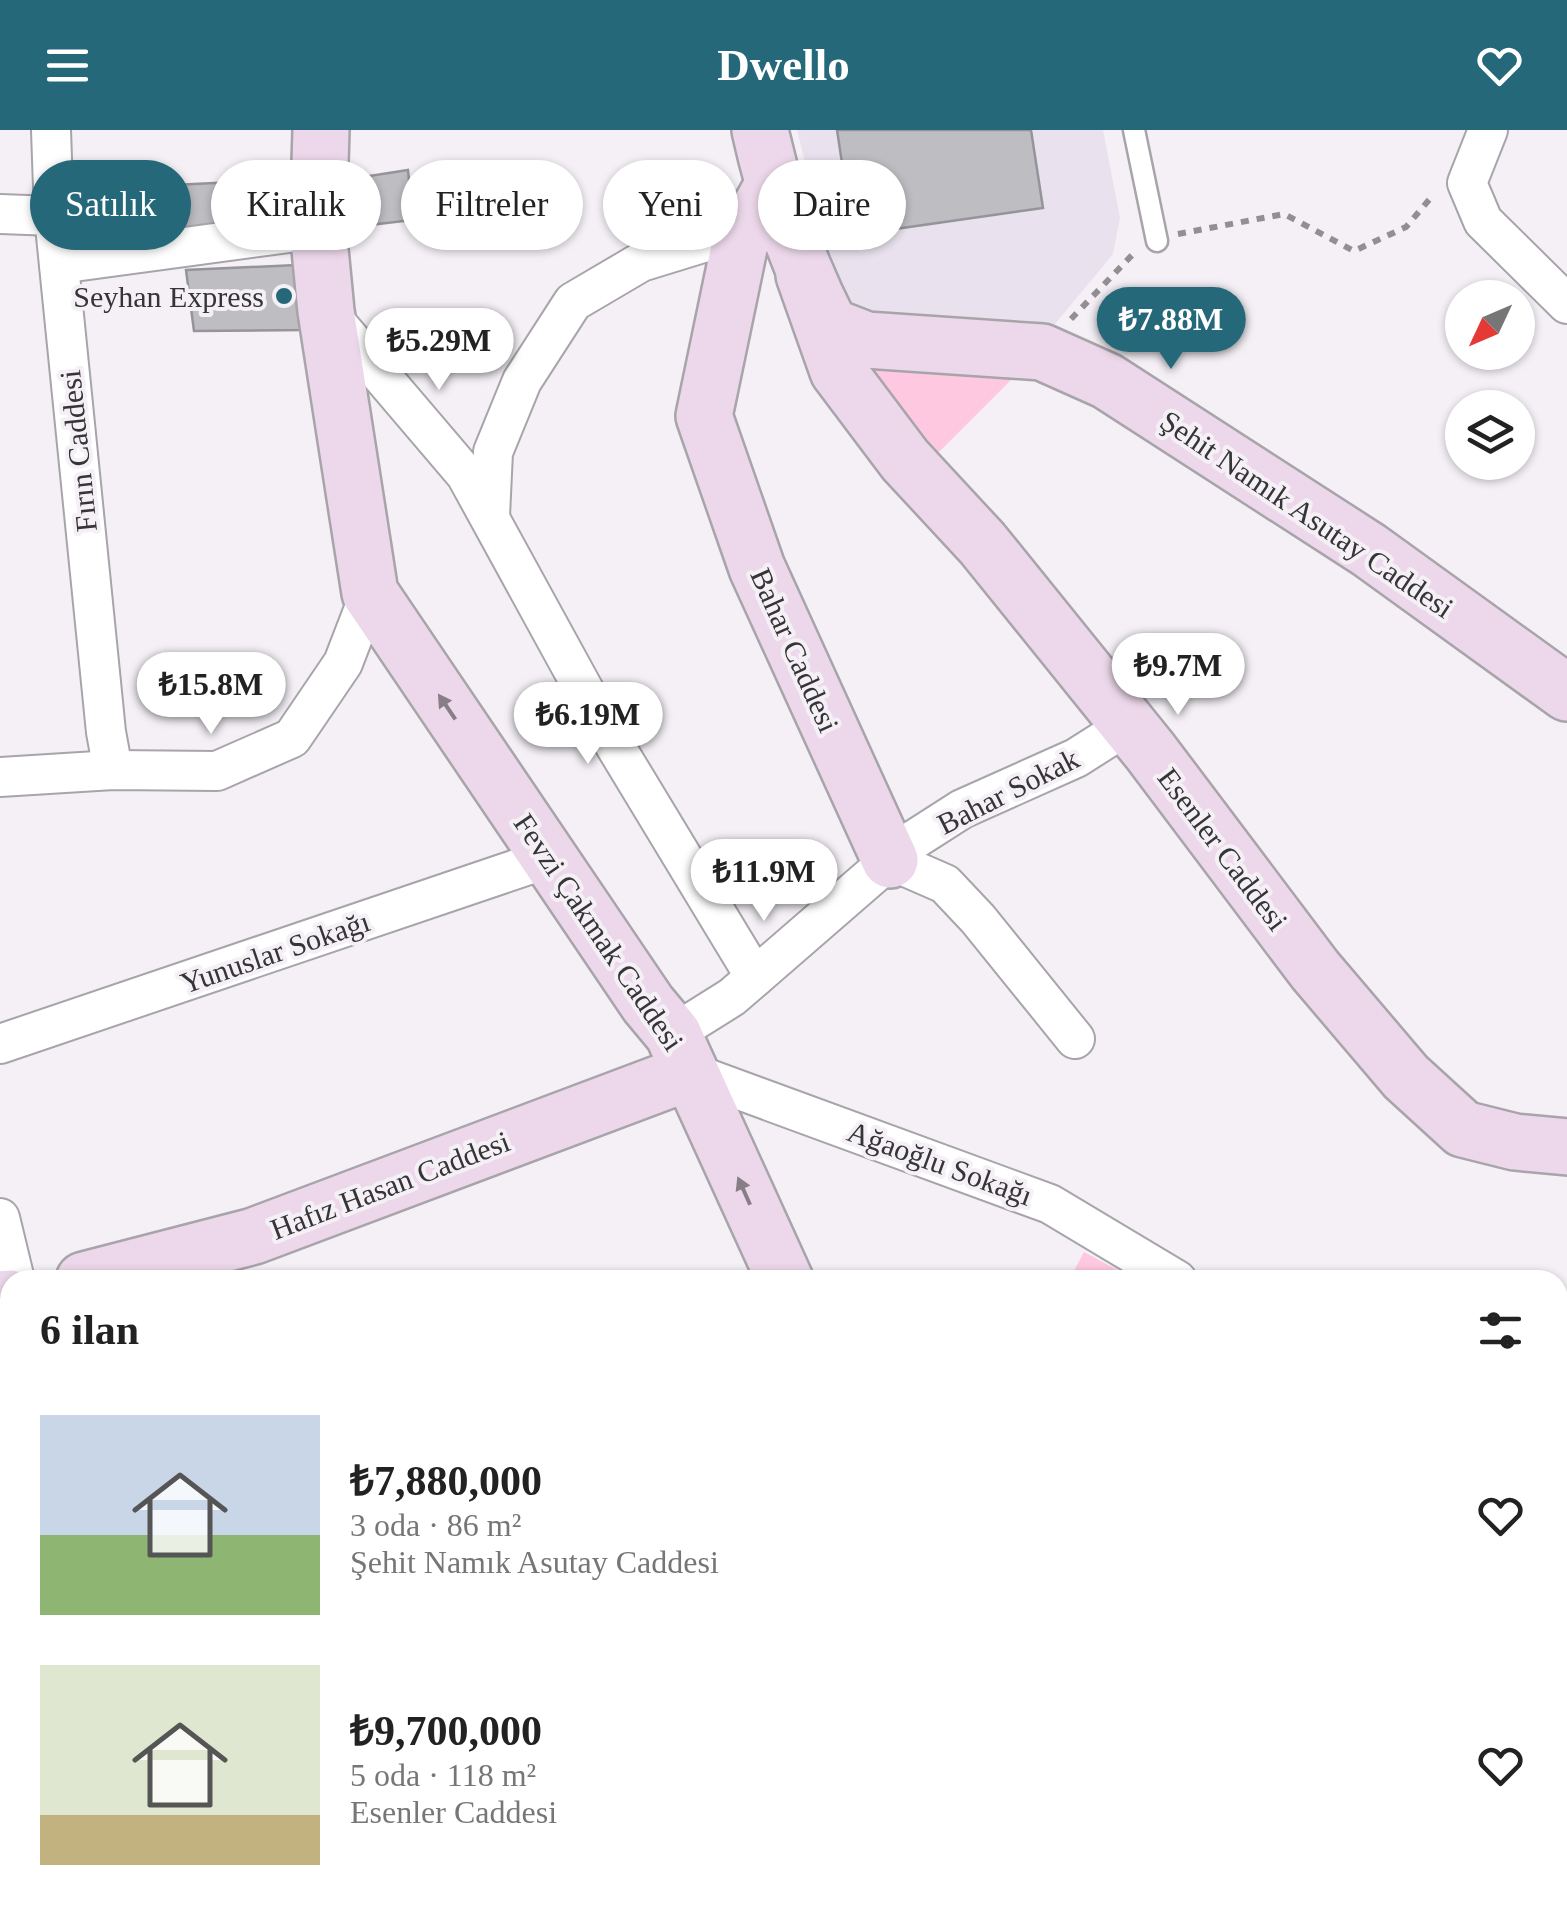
<!DOCTYPE html>
<html lang="tr">
<meta charset="utf-8">
<style>
:root{--surface:#fff;--page:#f6f6f6;--text:#222;--muted:#767676;--accent:#246879}
body{margin:0;font-family:Georgia,serif;background:var(--page);color:var(--text);height:100vh;display:flex;flex-direction:column;font-size:38px;white-space:nowrap}
*{box-sizing:border-box;margin:0}
p{font-size:32px;color:var(--muted)}
.icon{flex:none;width:55px;height:55px;fill:none;stroke:currentColor;stroke-width:2;stroke-linecap:round;stroke-linejoin:round}
.map{position:relative;flex:1;overflow:hidden}
.details{position:absolute;left:0px;top:1140px;width:1568px;height:642px;display:flex;flex-direction:column;background:var(--surface);border-radius:30px 30px 0 0;box-shadow:0 2px 8px #0004}
.details>*{flex:none}
.hud{position:absolute;left:30px;top:30px;width:1000px;height:90px;display:flex;gap:20px}
.needle{width:65px;rotate:226deg}
.buttons{position:absolute;left:1445px;top:150px;display:grid;gap:20px}
.buttons a{display:grid;place-items:center;width:90px;height:90px;border-radius:50%;background:var(--surface);box-shadow:0 2px 8px #0004;font-size:50px}
.price{position:absolute;translate:-50% -85px;padding:0 22px;border-radius:35px;background:#fff;color:#222;font-size:32px;line-height:65px;filter:drop-shadow(0 2px 5px #0008)}
.price::after{content:'';position:absolute;left:50%;top:60px;width:30px;height:22px;margin-left:-15px;background:inherit;clip-path:polygon(0 0,100% 0,50% 100%)}
.price.active{background:var(--accent);color:#fff}
ul{padding:0;list-style:none}
li{display:flex;align-items:center;gap:30px;height:250px;padding:0 40px}
li span{display:grid;place-items:center;flex:none;width:280px;height:200px;border-radius:0px;color:#555}
li>.icon{margin-inline-start:auto}
span .icon{width:120px;height:120px;fill:#fffc;stroke-width:1}
li b{font-size:42px}
h2{display:flex;justify-content:space-between;align-items:center;height:120px;padding:0 40px;font-size:42px}
.chip{padding:0 35px;border-radius:45px;background:var(--surface);box-shadow:0 2px 8px #0004;font-size:35px;line-height:90px}
.chip.active{background:var(--accent);color:#fff}
header{display:flex;justify-content:space-between;align-items:center;height:130px;padding:0 40px;background:var(--accent);color:#fff;font-size:45px;font-weight:600}
.map>svg:first-child{display:block}
.built{fill:#e9e2ee}
.green{fill:#ffc8e1}
.building{fill:#bdbdc2;stroke:#95949a;stroke-width:2.5}
.lines{fill:none;stroke-linecap:round;stroke-linejoin:round}
.lane-casing{stroke:#a7a4aa;stroke-width:25}
.street-casing{stroke:#a7a4aa;stroke-width:42}
.secondary-casing{stroke:#a7a4aa;stroke-width:60}
.path{stroke:#928f93;stroke-width:6;stroke-dasharray:8 8;stroke-linecap:butt}
.lane{stroke:#fff;stroke-width:20}
.street{stroke:#fff;stroke-width:38}
.secondary{stroke:#ecd8ea;stroke-width:55}
.oneway{fill:#877e87}
.poi-dot{fill:#246879;stroke:#f4f0f6;stroke-width:4}
.labels{text-anchor:middle;dominant-baseline:central;stroke-width:8;stroke-linejoin:round;paint-order:stroke}
.poi-label{font-size:30px;fill:#353436;stroke:#f4f0f6;text-anchor:end}
.street-label{font-size:30px;fill:#353436;stroke:#f4f0f6}
</style>
<header><svg class="icon" aria-label="menu" viewBox="0 0 24 24"><path d="M4 6h16M4 12h16M4 18h16"/></svg>Dwello<svg class="icon" aria-label="heart" viewBox="0 0 24 24"><path d="M12 20l-8-8c-3-5 5-10 8-4 3-6 11-1 8 4z"/></svg></header>
<div class="map">
<svg width="1567" height="1782" viewBox="0 0 1567 1782">
<rect width="100%" height="100%" fill="#f4f0f6"/>
<polygon class="built" points="797,0 1103,0 1120,88 1113,124 1045,206 869,193 840,173"/>
<g class="green">
<polygon points="852,228 1021,240 929,332"/>
<polygon points="1084,1122 1136,1150 1069,1150"/>
</g>
<g class="building">
<polygon points="837,0 1031,0 1043,78 853,105"/>
<polygon points="408,40 413,90 369,95 363,47"/>
<polygon points="294,49 295,95 181,106 174,55"/>
<polygon points="296,135 303,200 194,201 186,140"/>
</g>
<g class="lines">
<defs>
<polyline id="lane" points="1134,0 1157,111"/>
<g id="street">
<polyline points="51,0 54,86 106,602 113,640"/>
<polyline points="1488,0 1467,53 1483,91 1567,174"/>
<polyline points="0,84 54,86"/>
<polyline points="59,134 318,99"/>
<polyline points="328,183 466,345 608,604 755,847"/>
<polyline points="490,386 493,322 522,251 573,172 641,132 719,108 740,113"/>
<polyline points="0,647 113,640 217,641 292,608 343,533 370,463"/>
<polyline points="890,730 945,754 978,789 1075,909"/>
<polyline points="673,904 732,867 912,711 962,679 1076,628 1128,595"/>
<polyline points="0,914 549,728"/>
<polyline points="690,942 1050,1074 1177,1150"/>
<polyline points="0,1088 15,1150"/>
<polyline points="1558,1318 1567,1320"/>
<polyline points="0,1349 10,1348"/>
<polyline points="0,1528 10,1496"/>
<polyline points="1558,1644 1567,1655"/>
<polyline points="1230,1772 1233,1782"/>
</g>
<g id="secondary">
<polyline points="321,0 318,99 326,181 370,463 648,874 673,904 785,1150"/>
<path d="M760 0C775 69 798 133 830 196L866 210 1042 222 1107 251 1369 420 1567 563"/>
<polyline points="772,57 740,113 704,286 757,438 890,730"/>
<polyline points="804,145 838,241 905,330 982,413 1150,621 1315,840 1406,947 1463,999 1515,1012 1567,1017"/>
<polyline points="84,1150 254,1106 690,942"/>
<polyline points="0,1169 10,1168"/>
<polyline points="857,1782 859,1772"/>
</g>
</defs>
<use href="#lane" class="lane-casing"/>
<use href="#street" class="street-casing"/>
<use href="#secondary" class="secondary-casing"/>
<g class="path">
<polyline points="1178,104 1284,84 1354,121 1406,97 1434,64"/>
<polyline points="1071,189 1135,122"/>
</g>
<use href="#lane" class="lane"/>
<use href="#street" class="street"/>
<use href="#secondary" class="secondary"/>
</g>
<defs><path id="oneway-solid" d="M-6-.8H1V-3.2L6.5 0L1 3.2V.8H-6Z" transform="scale(2.5)"/></defs>
<g class="oneway">
<use href="#oneway-solid" transform="translate(447 577) rotate(-124)"/>
<use href="#oneway-solid" transform="translate(744 1061) rotate(-114)"/>
</g>
<circle class="poi-dot" cx="284" cy="166" r="10"/>
<g class="labels">
<g class="poi-label">
<text x="264" y="166">Seyhan Express</text>
</g>
<g class="street-label">
<text transform="translate(78 321) rotate(-96)">Fırın Caddesi</text>
<text transform="translate(1307 384) rotate(34)">Şehit Namık Asutay Caddesi</text>
<text transform="translate(795 520) rotate(66)">Bahar Caddesi</text>
<text transform="translate(1008 661) rotate(-27)">Bahar Sokak</text>
<text transform="translate(1223 719) rotate(53)">Esenler Caddesi</text>
<text transform="translate(599 802) rotate(56)">Fevzi Çakmak Caddesi</text>
<text transform="translate(275 822) rotate(-19)">Yunuslar Sokağı</text>
<text transform="translate(940 1033) rotate(20)">Ağaoğlu Sokağı</text>
<text transform="translate(390 1055) rotate(-21)">Hafız Hasan Caddesi</text>
</g>
</g>
</svg>
<div class="buttons">
<a><svg class="needle" viewBox="-14 -14 28 28"><path d="M0-13l5 13h-10z" fill="#e53935"/><path d="M0 13l5-13h-10z" fill="#767676"/></svg></a>
<a><svg class="icon" aria-label="layers" viewBox="0 0 24 24"><path d="M12 4l9 5-9 5-9-5zM3 14l9 5 9-5"/></svg></a>
</div>
<b class="price active" style="left:1171px;top:242px">₺7.88M</b>
<b class="price" style="left:439px;top:263px">₺5.29M</b>
<b class="price" style="left:1178px;top:588px">₺9.7M</b>
<b class="price" style="left:211px;top:607px">₺15.8M</b>
<b class="price" style="left:588px;top:637px">₺6.19M</b>
<b class="price" style="left:764px;top:794px">₺11.9M</b>
<div class="hud">
<a class="chip active">Satılık</a>
<a class="chip">Kiralık</a>
<a class="chip">Filtreler</a>
<a class="chip">Yeni</a>
<a class="chip">Daire</a>
</div>
<section class="details">
<h2>6 ilan<svg class="icon" aria-label="filters" viewBox="0 0 24 24"><path d="M4 7h16M4 17h16"/><circle cx="9" cy="7" r="2"/><circle cx="15" cy="17" r="2"/></svg></h2>
<ul>
<li><span style="background:linear-gradient(#c9d6e8 60%,#8fb573 0)"><svg class="icon" aria-label="home" viewBox="0 0 24 24"><path d="M3 11l9-7 9 7M6 9v11h12V9"/></svg></span><div><b>₺7,880,000</b><p>3 oda · 86 m²</p><p>Şehit Namık Asutay Caddesi</p></div><svg class="icon" aria-label="heart" viewBox="0 0 24 24"><path d="M12 20l-8-8c-3-5 5-10 8-4 3-6 11-1 8 4z"/></svg></li>
<li><span style="background:linear-gradient(#dfe7d0 75%,#c2b280 0)"><svg class="icon" aria-label="home" viewBox="0 0 24 24"><path d="M3 11l9-7 9 7M6 9v11h12V9"/></svg></span><div><b>₺9,700,000</b><p>5 oda · 118 m²</p><p>Esenler Caddesi</p></div><svg class="icon" aria-label="heart" viewBox="0 0 24 24"><path d="M12 20l-8-8c-3-5 5-10 8-4 3-6 11-1 8 4z"/></svg></li>
</ul>
</section>
</div>
